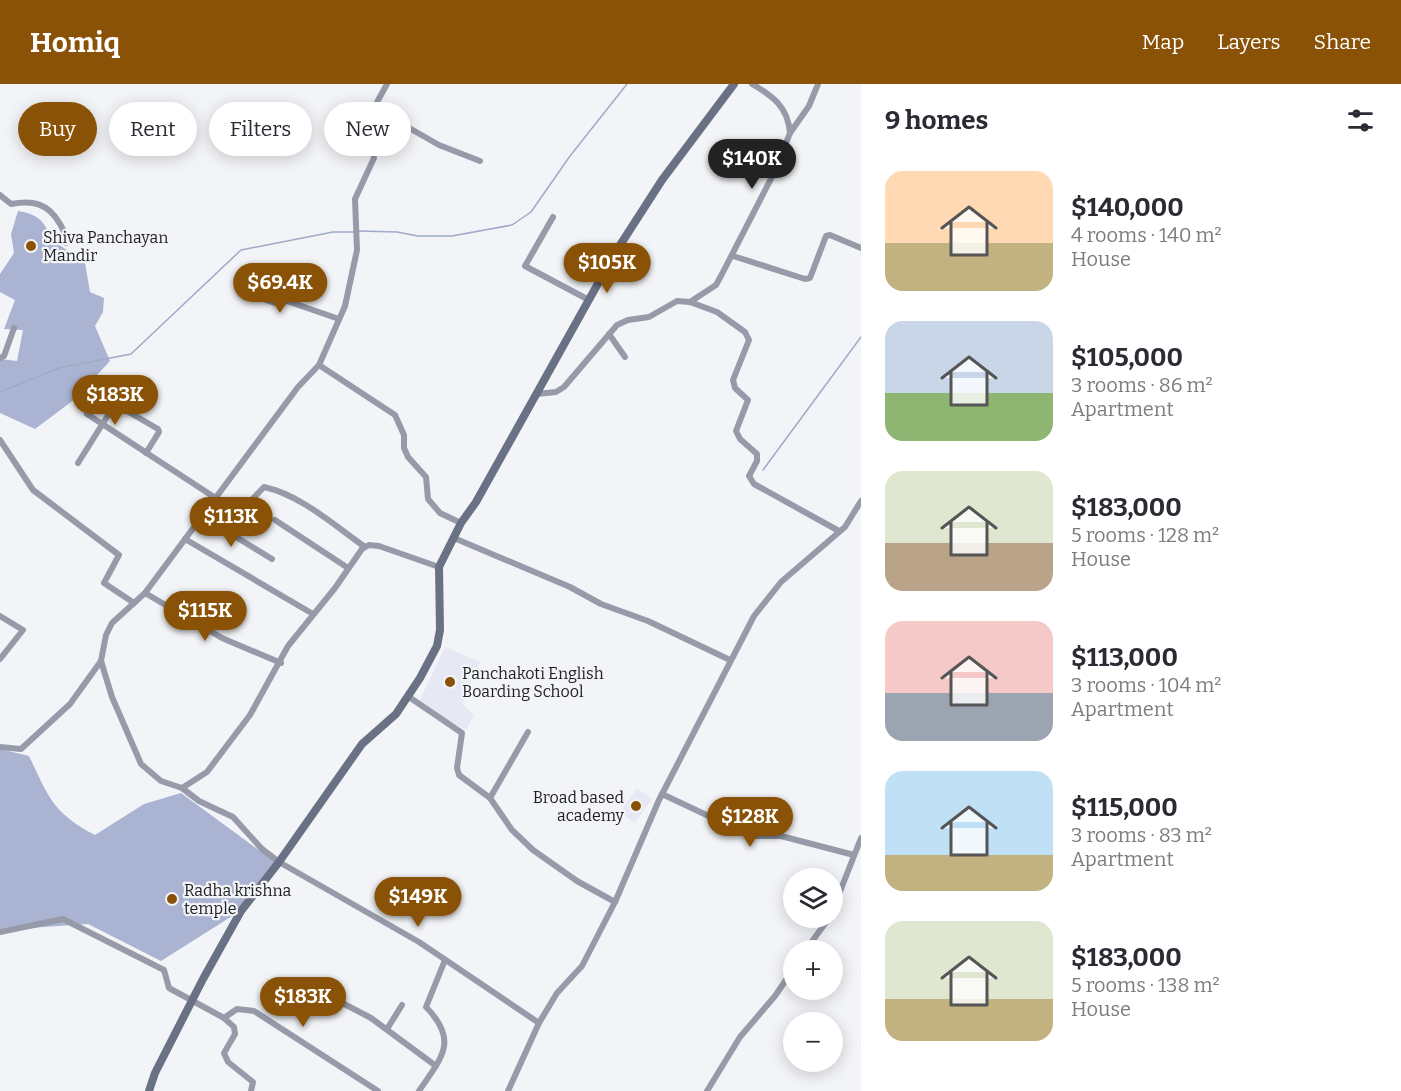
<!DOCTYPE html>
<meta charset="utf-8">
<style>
:root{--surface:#fff;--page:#f2f2f3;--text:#2b2b33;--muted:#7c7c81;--accent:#8a5206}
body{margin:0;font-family:Bitter,serif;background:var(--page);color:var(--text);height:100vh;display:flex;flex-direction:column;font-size:22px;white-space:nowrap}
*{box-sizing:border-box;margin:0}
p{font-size:20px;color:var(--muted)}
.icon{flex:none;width:33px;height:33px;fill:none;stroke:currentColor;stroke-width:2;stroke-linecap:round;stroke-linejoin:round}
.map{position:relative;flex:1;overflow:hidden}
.details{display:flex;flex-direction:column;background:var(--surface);width:540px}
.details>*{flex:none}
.banner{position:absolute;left:18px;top:18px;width:570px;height:54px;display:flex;gap:12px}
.controls{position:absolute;left:783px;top:784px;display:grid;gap:12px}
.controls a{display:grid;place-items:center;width:60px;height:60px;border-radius:50%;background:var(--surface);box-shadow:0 3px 15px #0003;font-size:30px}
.price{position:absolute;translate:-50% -51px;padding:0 14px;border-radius:21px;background:var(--accent);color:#fff;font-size:20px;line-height:39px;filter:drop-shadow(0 2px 3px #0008)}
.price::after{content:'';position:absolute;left:50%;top:36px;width:18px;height:14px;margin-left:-9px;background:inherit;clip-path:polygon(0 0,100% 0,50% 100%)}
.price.active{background:#222;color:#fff}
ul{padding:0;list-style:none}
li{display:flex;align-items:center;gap:18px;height:150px;padding:0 24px}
li span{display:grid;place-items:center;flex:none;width:168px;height:120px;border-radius:18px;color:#555}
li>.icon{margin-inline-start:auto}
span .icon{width:72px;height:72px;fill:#fffc;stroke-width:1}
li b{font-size:26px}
h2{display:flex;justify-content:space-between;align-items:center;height:72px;padding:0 24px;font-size:26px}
.pill{padding:0 21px;border-radius:27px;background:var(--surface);box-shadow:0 3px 15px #0003;font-size:21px;line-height:54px}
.pill.active{background:var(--accent);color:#fff}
header{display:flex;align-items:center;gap:36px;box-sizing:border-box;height:84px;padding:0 30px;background:var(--accent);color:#fff}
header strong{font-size:28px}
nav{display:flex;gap:33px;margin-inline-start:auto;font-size:21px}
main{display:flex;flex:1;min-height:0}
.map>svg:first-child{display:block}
.built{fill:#e6e9f3}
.forest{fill:#aab3d2}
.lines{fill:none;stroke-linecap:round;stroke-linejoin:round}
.stream{stroke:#a0a9c7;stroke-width:1.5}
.street{stroke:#979ba9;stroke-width:6}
.secondary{stroke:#6b7184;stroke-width:8}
.poi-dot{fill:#8a5206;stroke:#f3f4f7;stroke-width:2}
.labels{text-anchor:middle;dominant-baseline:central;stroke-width:4.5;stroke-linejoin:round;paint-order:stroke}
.poi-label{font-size:16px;fill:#1d1e1f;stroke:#f3f4f7;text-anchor:start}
</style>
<header>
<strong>Homiq</strong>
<nav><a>Map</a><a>Layers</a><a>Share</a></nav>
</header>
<main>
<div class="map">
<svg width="861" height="1007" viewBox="0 0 861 1007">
<rect width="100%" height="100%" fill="#f3f4f7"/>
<g class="built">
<polygon points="445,563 480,578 462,620 474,631 466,646 433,629 419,618"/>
<polygon points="637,704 652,715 635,739 620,728"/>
</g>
<g class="forest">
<path d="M18 127C50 132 42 147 61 162 69 168 77 173 85 179L90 208 104 214 103 228 95 242 110 277 75 315 35 345 0 329V275L17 277 23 246 4 245 15 216 0 208V190L14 169 11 150Z"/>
<path d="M0 665 29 672C49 714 53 729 95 751L144 720 181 709 278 780 248 822 161 877 88 840 0 846Z"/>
</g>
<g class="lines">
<g class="stream">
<polyline points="359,147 397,148 418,152 452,152 512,141 531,128 570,72 627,0"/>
<polyline points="0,308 59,284 131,270 241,166 333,148 354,148"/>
<polyline points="763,386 861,253"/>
</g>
<g class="street">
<polyline points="387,0 360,49 361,55 373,64 374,74 355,115 357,166 345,222 319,281 298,303 145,509 112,539 106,551 101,577 112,613 141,680 161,697 182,704 199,717 233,733 262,765 279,778 419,858 539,939"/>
<path d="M752 0C773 12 788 23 790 49"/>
<polyline points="374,24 439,61 480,77"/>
<path d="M0 111 11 120C33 116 48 119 60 140 64 147 66 151 66 159"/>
<polyline points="553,133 525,182 589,216"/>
<polyline points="733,172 805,195 810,194 826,152 830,151 861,164"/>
<polyline points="238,195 266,216 275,219 287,217 339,235"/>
<polyline points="690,218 716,201 722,190 775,87 790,49 809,22 818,0"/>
<polyline points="609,250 625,273"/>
<polyline points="0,274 4,272 14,244"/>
<polyline points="319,281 395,331 404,351 404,364 408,373 426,393 428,415 440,429 461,439"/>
<polyline points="537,310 556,308 564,303 617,241 628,236 649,233 677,217 690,218 717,228 745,248 749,256 733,296 735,304 748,316 736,347 740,355 757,370 757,377 749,392 754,400 839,447"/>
<polyline points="87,330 214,413"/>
<polyline points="0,356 33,406 119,471 104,499 134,519"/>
<polyline points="78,379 115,320 158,345 159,348 146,369"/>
<path d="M212 416 234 428 242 426 264 403C301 411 335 442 365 463"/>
<polyline points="202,432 272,475"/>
<polyline points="275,436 348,484"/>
<polyline points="454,454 570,503 601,520 648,537 730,576"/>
<polyline points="185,455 313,530"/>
<polyline points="145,509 222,554 281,579"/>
<polyline points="0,532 23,546 0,575"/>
<polyline points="409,613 462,649 457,684 459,691 490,714 512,746 533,766 577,797 615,818"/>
<polyline points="0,663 21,665 70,620 101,577"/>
<polyline points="182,704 207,688 250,631 288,562 335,504 362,465 369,461 379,462 439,483"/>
<polyline points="662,710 751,752 781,752 854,771"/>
<polyline points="490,714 528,648"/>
<polyline points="832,828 861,754"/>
<polyline points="0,848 63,835 164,886 169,904 224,934 234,943 235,950 224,969 228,978 253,998 251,1007"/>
<polyline points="805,867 829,834"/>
<polyline points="325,910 371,934 436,982"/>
<polyline points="224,934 237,925 254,927 378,1007"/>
<polyline points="387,945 402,921"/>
<path d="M419 1007C442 973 459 957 426 923L445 876"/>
<polyline points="508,1007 539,939 557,909 582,882 615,818 659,716 754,532 781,498 845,443 861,417"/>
<polyline points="707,1007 740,953 775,912 794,884"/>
</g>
<polyline class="secondary" points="149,1007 155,989 203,895 241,827 279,778 362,660 396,630 420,594 437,562 440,546 439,483 461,439 476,418 615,169 662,96 734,0"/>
</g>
<g class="poi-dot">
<circle cx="31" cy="162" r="6"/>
<circle cx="450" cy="598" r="6"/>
<circle cx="636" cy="722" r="6"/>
<circle cx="172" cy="815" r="6"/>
</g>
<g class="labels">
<g class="poi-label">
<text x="43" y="153">Shiva Panchayan<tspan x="43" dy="18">Mandir</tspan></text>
<text x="462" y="589">Panchakoti English<tspan x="462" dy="18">Boarding School</tspan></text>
<text x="624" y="713" text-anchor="end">Broad based<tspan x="624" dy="18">academy</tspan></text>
<text x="184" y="806">Radha krishna<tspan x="184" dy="18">temple</tspan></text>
</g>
</g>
</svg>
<div class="controls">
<a><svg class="icon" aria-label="layers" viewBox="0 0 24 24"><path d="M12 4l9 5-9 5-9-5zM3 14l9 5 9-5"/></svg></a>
<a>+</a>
<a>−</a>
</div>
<b class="price active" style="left:752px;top:106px">$140K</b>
<b class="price" style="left:607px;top:210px">$105K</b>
<b class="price" style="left:280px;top:230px">$69.4K</b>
<b class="price" style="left:115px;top:342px">$183K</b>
<b class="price" style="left:231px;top:464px">$113K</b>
<b class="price" style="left:205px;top:558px">$115K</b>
<b class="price" style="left:750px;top:764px">$128K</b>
<b class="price" style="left:418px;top:844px">$149K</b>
<b class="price" style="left:303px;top:944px">$183K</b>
<div class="banner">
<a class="pill active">Buy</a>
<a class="pill">Rent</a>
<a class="pill">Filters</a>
<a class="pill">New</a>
</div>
</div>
<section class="details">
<h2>9 homes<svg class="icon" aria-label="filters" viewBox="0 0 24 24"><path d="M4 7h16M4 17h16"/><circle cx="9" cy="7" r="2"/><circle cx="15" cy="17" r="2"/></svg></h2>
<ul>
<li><span style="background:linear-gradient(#ffd9b3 60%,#c2b280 0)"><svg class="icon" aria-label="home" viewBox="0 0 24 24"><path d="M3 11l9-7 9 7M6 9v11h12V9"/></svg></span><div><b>$140,000</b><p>4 rooms · 140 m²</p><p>House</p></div></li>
<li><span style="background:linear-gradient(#c9d6e8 60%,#8fb573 0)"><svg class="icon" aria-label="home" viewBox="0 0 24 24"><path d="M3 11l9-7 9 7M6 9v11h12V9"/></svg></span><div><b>$105,000</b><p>3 rooms · 86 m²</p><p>Apartment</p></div></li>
<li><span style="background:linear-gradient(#dfe7d0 60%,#b9a48a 0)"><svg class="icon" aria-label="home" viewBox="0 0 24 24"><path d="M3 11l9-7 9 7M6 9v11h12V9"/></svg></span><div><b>$183,000</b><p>5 rooms · 128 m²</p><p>House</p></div></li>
<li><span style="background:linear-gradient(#f6c9c9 60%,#9aa5b1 0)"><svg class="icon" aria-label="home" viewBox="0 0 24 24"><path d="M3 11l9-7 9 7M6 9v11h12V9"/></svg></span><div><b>$113,000</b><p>3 rooms · 104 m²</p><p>Apartment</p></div></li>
<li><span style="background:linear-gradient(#bfe0f5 70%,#c2b280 0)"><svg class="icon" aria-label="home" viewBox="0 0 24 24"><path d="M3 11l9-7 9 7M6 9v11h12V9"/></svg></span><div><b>$115,000</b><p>3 rooms · 83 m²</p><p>Apartment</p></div></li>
<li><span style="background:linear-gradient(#dfe7d0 65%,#c2b280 0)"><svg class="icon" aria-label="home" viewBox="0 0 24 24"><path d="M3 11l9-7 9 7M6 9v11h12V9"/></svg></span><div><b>$183,000</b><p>5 rooms · 138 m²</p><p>House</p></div></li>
</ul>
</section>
</main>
